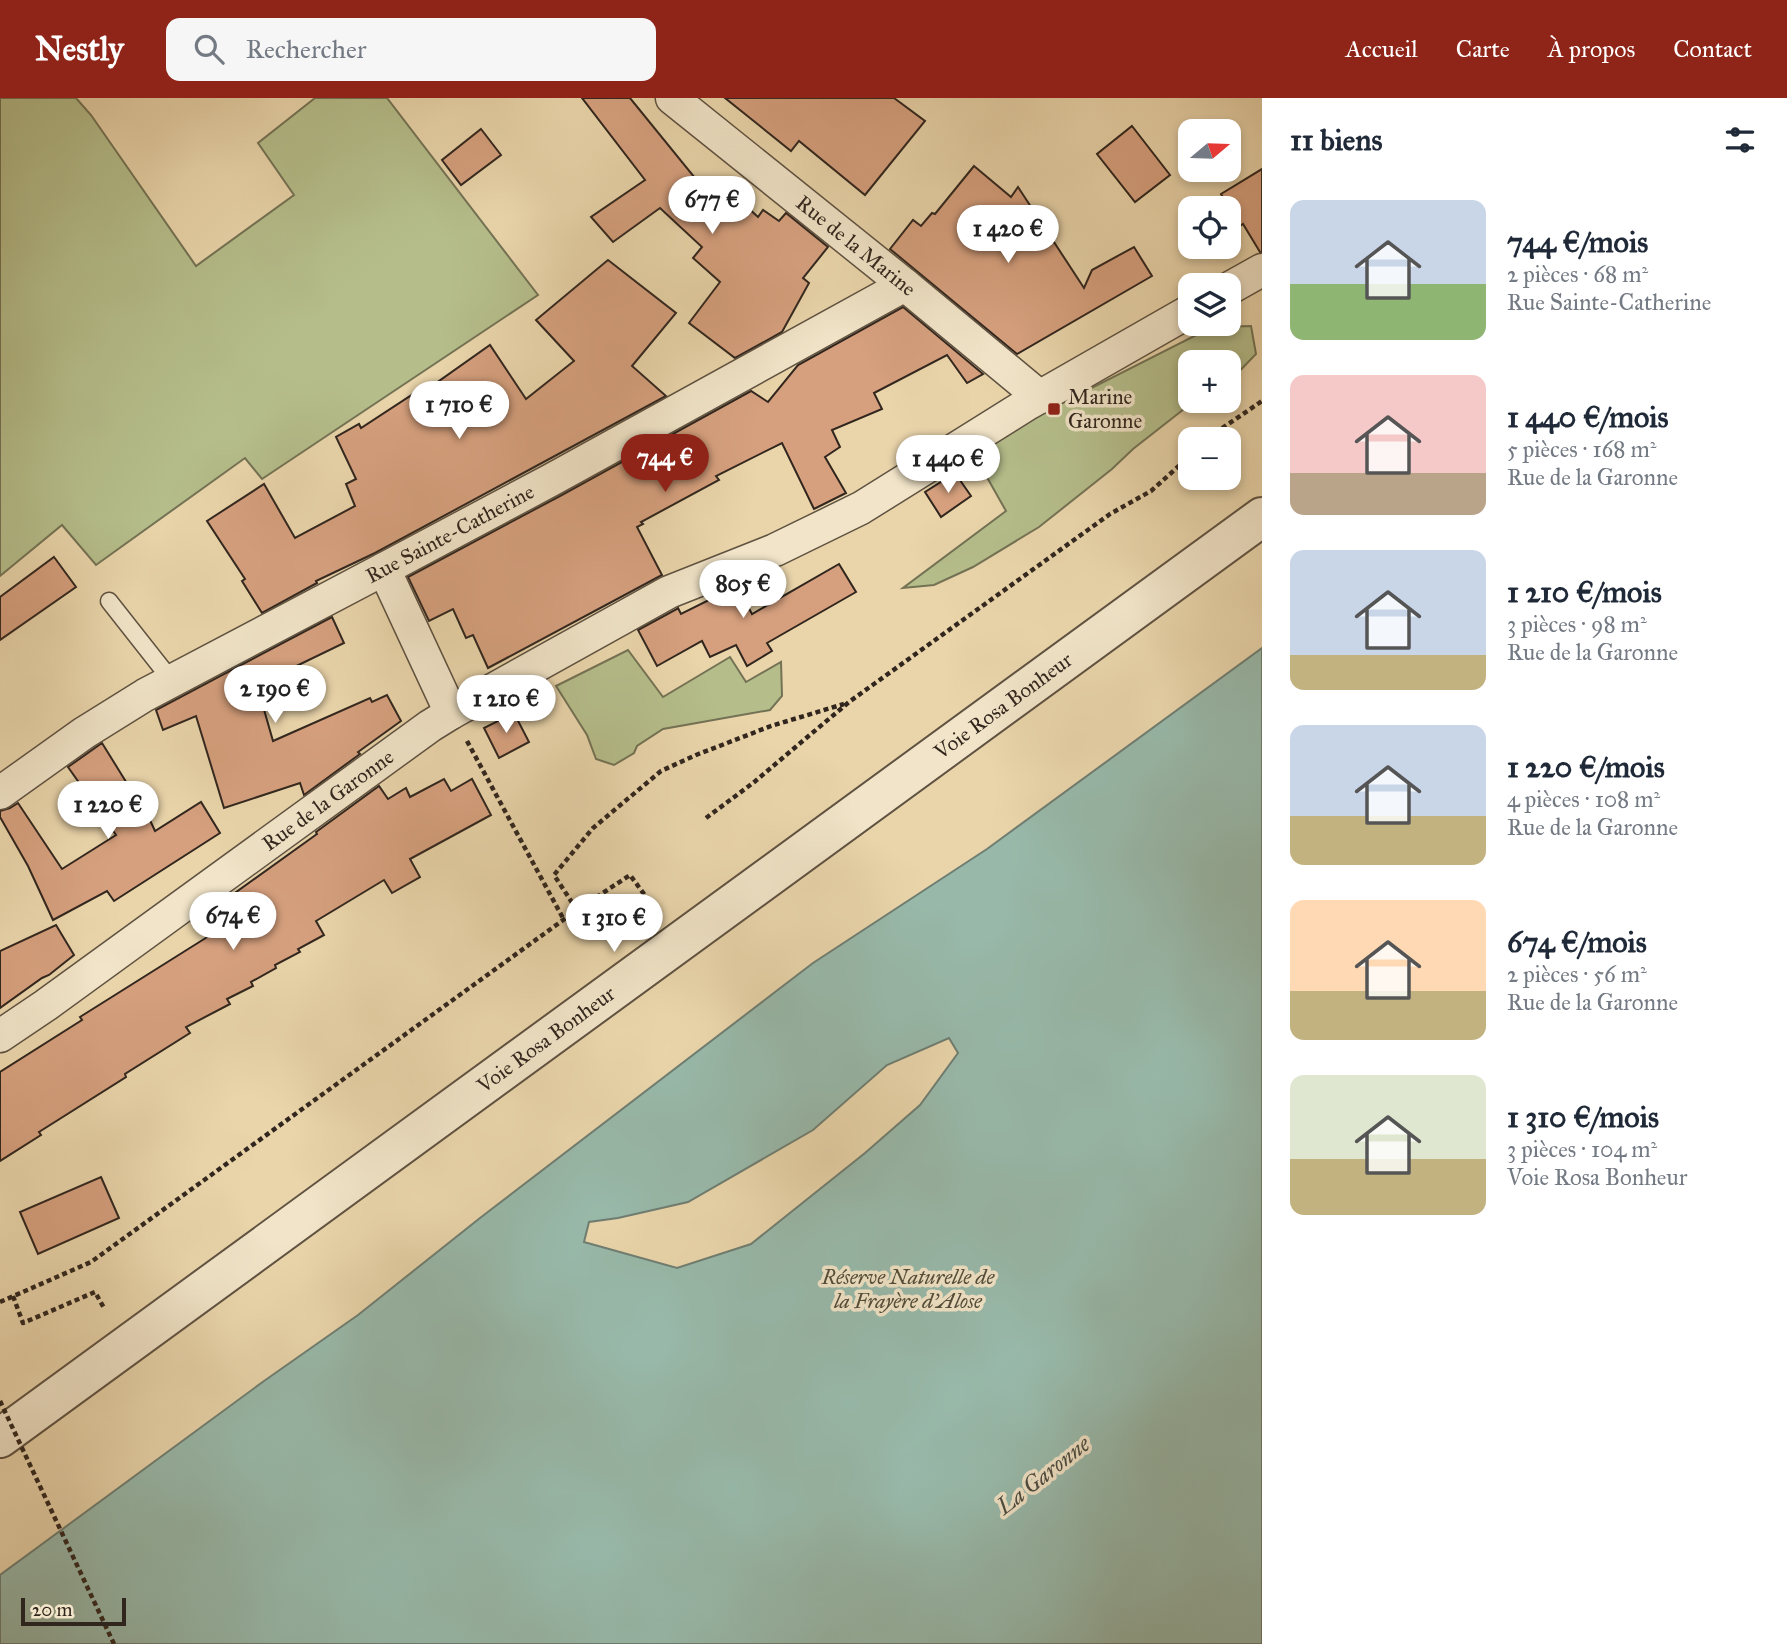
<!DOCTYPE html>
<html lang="fr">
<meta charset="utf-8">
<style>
:root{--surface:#fff;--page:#f6f6f7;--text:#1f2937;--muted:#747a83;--accent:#8f2418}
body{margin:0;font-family:"IM FELL Great Primer",serif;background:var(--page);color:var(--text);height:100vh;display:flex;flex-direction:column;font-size:26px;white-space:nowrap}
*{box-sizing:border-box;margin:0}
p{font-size:23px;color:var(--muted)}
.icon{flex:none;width:38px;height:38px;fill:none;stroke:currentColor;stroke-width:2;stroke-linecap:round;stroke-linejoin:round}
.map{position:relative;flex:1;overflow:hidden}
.side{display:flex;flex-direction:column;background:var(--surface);width:525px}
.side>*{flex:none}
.needle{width:46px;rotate:71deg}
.tools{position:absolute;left:1178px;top:21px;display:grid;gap:14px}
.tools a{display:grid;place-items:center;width:63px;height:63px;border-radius:14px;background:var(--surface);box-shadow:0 4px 10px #0003;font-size:35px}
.scale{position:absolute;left:21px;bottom:18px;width:105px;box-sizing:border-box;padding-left:7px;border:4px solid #31261e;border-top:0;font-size:19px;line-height:24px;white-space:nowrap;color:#31261e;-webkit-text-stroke:5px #f1e4c8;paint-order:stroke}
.price{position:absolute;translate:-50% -60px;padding:0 16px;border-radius:24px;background:#fff;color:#222;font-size:23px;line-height:46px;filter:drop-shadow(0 2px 4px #0008)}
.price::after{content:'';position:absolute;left:50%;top:42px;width:21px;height:16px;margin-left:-10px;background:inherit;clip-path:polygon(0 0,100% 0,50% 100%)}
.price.current{background:var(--accent);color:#fff}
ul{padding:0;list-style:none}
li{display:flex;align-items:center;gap:21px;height:175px;padding:0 28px}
li span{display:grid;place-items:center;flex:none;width:196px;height:140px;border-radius:14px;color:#555}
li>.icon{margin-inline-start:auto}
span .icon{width:84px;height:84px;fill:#fffc;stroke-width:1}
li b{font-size:30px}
h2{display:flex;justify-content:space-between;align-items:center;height:84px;padding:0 28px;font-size:30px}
header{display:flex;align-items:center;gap:42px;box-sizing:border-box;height:98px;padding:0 35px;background:var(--accent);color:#fff}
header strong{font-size:33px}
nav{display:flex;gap:38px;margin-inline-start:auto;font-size:24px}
.search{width:490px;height:63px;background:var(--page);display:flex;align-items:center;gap:18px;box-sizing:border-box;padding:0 24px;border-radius:14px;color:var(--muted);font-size:26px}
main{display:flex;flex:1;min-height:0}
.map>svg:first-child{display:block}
.green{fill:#b5be8b;stroke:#737254;stroke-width:2}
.water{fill:#98b9aa;stroke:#6f7e72;stroke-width:2;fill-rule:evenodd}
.building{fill:#d6a07e;stroke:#31261e;stroke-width:2}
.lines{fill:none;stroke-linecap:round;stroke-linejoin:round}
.service-casing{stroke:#5f5241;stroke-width:19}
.minor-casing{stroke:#5f5241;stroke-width:35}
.tertiary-casing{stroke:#5f5241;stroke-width:42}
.path{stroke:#31261e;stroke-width:4.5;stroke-dasharray:5 3.5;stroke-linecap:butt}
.service{stroke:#f1e4c8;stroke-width:16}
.minor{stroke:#f1e4c8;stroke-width:32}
.tertiary{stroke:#f1e4c8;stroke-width:38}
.path-bridge{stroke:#31261e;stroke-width:4.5;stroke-dasharray:5 3.5;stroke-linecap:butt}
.poi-dot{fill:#8f2418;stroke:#f1e4c8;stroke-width:2.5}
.labels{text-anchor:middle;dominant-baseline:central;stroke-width:7;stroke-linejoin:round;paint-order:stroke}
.street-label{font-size:21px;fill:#31261e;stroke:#f1e4c8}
.poi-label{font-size:21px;fill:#31261e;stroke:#f1e4c8;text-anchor:start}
.park-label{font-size:21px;font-style:italic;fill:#524c39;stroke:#f1e4c8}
.water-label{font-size:23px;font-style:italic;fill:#4b4b41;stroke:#f1e4c8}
</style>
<header>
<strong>Nestly</strong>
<div class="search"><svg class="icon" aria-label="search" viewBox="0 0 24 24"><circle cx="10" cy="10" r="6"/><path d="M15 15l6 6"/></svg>Rechercher</div>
<nav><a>Accueil</a><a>Carte</a><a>À propos</a><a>Contact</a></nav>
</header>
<main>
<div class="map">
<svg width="1262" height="1546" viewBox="0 0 1262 1546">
<rect width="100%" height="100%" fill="#ead5ab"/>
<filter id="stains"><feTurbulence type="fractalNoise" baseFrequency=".00286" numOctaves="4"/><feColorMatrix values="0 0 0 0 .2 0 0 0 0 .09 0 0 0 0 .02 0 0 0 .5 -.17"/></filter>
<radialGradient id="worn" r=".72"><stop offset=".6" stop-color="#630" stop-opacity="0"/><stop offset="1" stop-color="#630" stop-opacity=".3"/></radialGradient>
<g class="green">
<polygon points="0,0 76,0 91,17 196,168 294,97 258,45 315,0 387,0 538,197 262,381 245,360 96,467 62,427 0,478"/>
<polygon points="1251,228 1256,256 1232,281 1229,283 1228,264 1190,264 1190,303 1197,303 1184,311 1133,351 1112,371 1039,429 973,469 934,487 903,490 1006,413 975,358 1044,314 1212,229"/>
<polygon points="628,552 663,599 730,559 746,584 781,564 782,598 770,612 663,631 637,648 634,655 614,667 596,661 587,637 556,588"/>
</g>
<path class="water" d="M1262 550V1546H0V1477L264 1283 358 1217 480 1120 813 865 987 751ZM949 940 958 955 920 1007 865 1055 751 1146 677 1170 584 1144 589 1124 618 1120 688 1104 813 1032 887 967Z"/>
<g class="building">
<polygon points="582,0 630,0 712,101 724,88 758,119 763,112 779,123 786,115 828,149 803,180 809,185 782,234 735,260 689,225 720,184 693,160 702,149 660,110 613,144 591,119 645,82"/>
<polygon points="725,0 894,0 925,23 865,97 799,43 791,53"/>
<polygon points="1132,28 1170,77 1135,104 1097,56"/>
<polygon points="481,31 501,57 461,87 442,62"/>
<polygon points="974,68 1011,99 1018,89 1084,190 1092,172 1134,149 1152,178 1017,256 890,151 913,122 921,128 932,115 935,116"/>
<polygon points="1262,71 1262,154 1260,154 1243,126 1240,128 1221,96"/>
<polygon points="608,162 676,215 632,268 666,298 375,455 316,483 317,485 262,515 242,483 245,481 207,423 264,386 295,440 355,408 346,386 356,381 336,339 359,326 361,330 427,287 429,290 490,247 526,301 574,263 536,222"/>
<polygon points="903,209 983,276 967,285 947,257 874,295 882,311 832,332 840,349 825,359 846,395 814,411 782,345 716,378 719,382 641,424 643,426 637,429 662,477 488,570 473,537 466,540 453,511 429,523 408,479 560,398 751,293 768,304 798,267"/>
<polygon points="955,375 971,398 941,419 925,394"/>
<polygon points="54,459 76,489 0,542 0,499"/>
<polygon points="839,466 856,494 767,545 772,553 747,568 736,547 710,559 702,543 657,568 638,532 677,511 678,510 681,516 737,488 752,516"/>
<polygon points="332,519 344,545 257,587 273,643 370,600 372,604 387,597 401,623 358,654 360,656 304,697 300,685 224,710 196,618 163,632 156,612"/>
<polygon points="514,615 529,644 499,660 484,630"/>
<polygon points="102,645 128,687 133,685 155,733 201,704 220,735 114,803 107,793 53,822 28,768 0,719 0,713 10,710 18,705 62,771 116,737 68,669"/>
<polygon points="444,681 451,693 472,681 491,717 410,761 420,779 392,795 384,782 316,823 324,837 298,851 300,854 275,867 276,870 251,884 253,888 227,901 230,906 186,929 190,935 125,976 126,979 39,1034 41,1037 0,1063 0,974 82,922 80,919 228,826 218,807 317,736 316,734 379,688 388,701 406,690 410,699"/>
<polygon points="56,827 74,857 49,877 42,880 0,910 0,853"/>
<polygon points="101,1079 119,1120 38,1156 20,1114"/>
</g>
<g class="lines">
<defs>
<polyline id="service" points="109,503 172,583"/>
<g id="minor">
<path id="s1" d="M672 0 905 187 1040 299"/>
<polyline points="1228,191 1262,172"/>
<polyline points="384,471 451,615"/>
<path id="s2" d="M0 695 84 635 145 597 384 471 551 382 905 187"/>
<path id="s3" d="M0 938 46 907 430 628 451 615 669 494 775 452 861 410 1029 305 1190 213"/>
</g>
<g id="tertiary">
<path id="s4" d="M0 1340 1262 419"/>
</g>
</defs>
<use href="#service" class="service-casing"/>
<use href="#minor" class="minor-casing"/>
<use href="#tertiary" class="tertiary-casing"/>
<g class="path">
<polyline points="1209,341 1221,331 1262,303"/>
<polyline points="467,643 564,822"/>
<polyline points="706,720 753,685 849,604 1110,416 1151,393 1190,358"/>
<polyline points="577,812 554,777 593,730 661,673 696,657 771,628 844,606"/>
<polyline points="13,1198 23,1225 95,1194 104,1210"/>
<polyline points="0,1204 91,1164 577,812 630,777 658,815"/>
</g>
<use href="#service" class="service"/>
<use href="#minor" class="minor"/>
<use href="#tertiary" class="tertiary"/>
<polyline class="path-bridge" points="0,1303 114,1546"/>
</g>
<rect class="poi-dot" x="1047" y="304" width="14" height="14" rx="3.5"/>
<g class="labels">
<g class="street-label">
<text stroke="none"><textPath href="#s1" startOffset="236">Rue de la Marine</textPath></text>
<text stroke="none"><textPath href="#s2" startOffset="520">Rue Sainte-Catherine</textPath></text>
<text stroke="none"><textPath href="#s4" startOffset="1242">Voie Rosa Bonheur</textPath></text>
<text stroke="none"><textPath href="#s3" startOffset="404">Rue de la Garonne</textPath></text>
<text stroke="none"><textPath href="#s4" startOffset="676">Voie Rosa Bonheur</textPath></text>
</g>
<g class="poi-label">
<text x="1068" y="299">Marine<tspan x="1068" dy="24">Garonne</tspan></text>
</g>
<g class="park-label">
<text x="908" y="1179">Réserve Naturelle de<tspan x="908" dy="24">la Frayère d'Alose</tspan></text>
</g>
<g class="water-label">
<text transform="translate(1043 1377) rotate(-38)">La Garonne</text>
</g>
</g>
<rect width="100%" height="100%" filter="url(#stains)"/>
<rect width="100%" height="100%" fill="url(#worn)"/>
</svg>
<div class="tools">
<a><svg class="needle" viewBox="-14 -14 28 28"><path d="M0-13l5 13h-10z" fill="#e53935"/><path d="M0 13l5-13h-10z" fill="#747a83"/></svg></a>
<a><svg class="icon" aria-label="locate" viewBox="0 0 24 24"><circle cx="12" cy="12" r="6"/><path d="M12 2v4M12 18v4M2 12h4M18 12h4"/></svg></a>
<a><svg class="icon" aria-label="layers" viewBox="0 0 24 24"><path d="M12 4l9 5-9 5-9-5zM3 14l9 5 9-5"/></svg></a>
<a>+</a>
<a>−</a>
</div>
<div class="scale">20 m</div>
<b class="price" style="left:712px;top:138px">677 €</b>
<b class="price" style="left:1008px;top:167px">1 420 €</b>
<b class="price" style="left:459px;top:343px">1 710 €</b>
<b class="price current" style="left:665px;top:396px">744 €</b>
<b class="price" style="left:948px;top:397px">1 440 €</b>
<b class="price" style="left:743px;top:522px">805 €</b>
<b class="price" style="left:275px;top:627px">2 190 €</b>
<b class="price" style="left:506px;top:637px">1 210 €</b>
<b class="price" style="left:108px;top:743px">1 220 €</b>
<b class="price" style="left:233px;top:854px">674 €</b>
<b class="price" style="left:614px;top:856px">1 310 €</b>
</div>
<section class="side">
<h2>11 biens<svg class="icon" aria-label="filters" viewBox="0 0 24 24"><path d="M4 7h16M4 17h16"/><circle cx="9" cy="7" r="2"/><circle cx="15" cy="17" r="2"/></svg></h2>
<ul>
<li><span style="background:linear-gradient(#c9d6e8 60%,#8fb573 0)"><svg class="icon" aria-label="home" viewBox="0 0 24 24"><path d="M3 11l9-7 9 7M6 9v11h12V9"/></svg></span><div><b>744 €/mois</b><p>2 pièces · 68 m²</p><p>Rue Sainte-Catherine</p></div></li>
<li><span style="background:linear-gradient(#f6c9c9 70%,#b9a48a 0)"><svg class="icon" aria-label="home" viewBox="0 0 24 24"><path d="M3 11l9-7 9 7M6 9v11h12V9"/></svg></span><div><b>1 440 €/mois</b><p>5 pièces · 168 m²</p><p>Rue de la Garonne</p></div></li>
<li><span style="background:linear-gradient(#c9d6e8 75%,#c2b280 0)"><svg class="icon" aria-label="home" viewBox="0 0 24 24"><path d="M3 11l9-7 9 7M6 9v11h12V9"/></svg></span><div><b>1 210 €/mois</b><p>3 pièces · 98 m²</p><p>Rue de la Garonne</p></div></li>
<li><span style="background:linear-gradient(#c9d6e8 65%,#c2b280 0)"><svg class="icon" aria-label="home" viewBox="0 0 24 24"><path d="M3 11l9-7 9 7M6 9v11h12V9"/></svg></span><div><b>1 220 €/mois</b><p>4 pièces · 108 m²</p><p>Rue de la Garonne</p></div></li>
<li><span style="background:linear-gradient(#ffd9b3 65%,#c2b280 0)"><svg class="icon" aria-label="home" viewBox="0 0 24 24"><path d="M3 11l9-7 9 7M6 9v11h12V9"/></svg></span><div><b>674 €/mois</b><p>2 pièces · 56 m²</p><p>Rue de la Garonne</p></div></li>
<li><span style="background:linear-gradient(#dfe7d0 60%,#c2b280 0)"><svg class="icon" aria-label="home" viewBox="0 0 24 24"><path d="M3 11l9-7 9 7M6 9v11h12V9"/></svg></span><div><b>1 310 €/mois</b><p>3 pièces · 104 m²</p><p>Voie Rosa Bonheur</p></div></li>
</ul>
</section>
</main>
